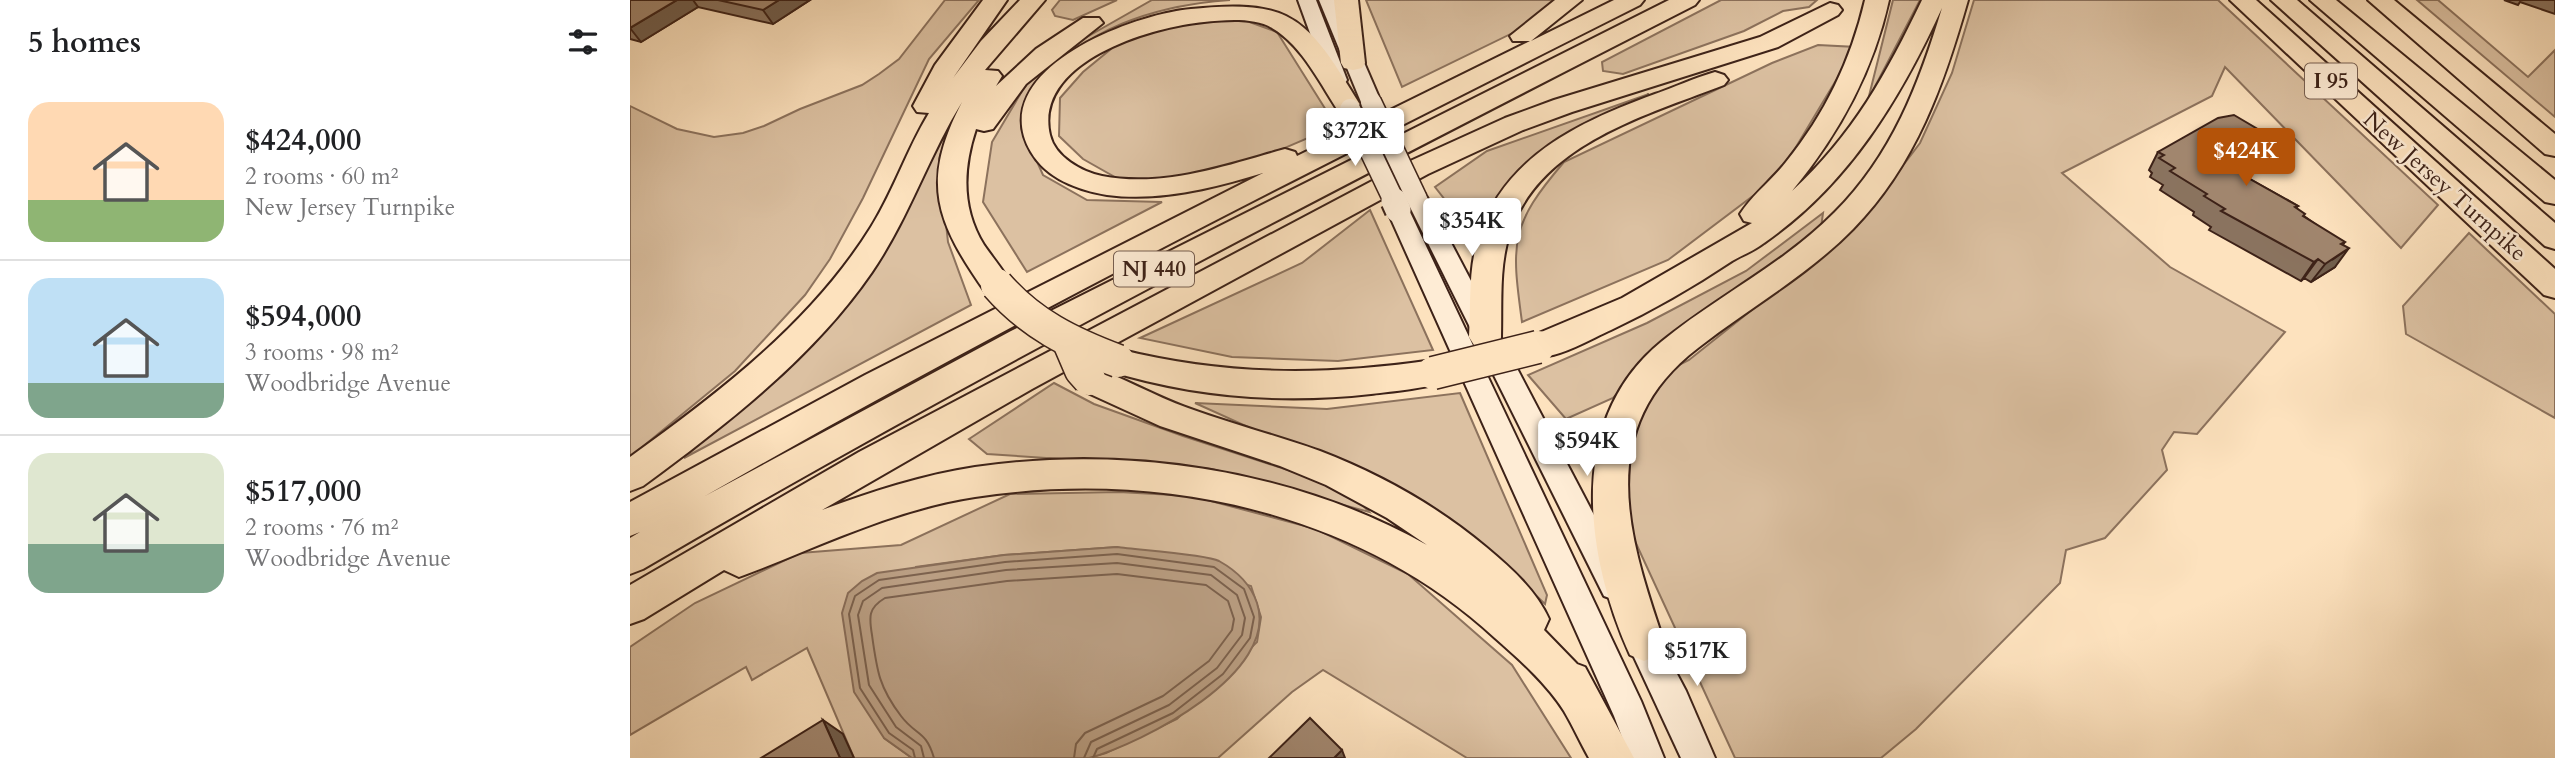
<!DOCTYPE html>
<meta charset="utf-8">
<style>
:root{--surface:#fff;--page:#f6f6f6;--text:#202124;--muted:#757577;--line:#e0e0e0;--accent:#b45309}
body{margin:0;font-family:Cardo,serif;background:var(--page);color:var(--text);height:100vh;display:flex;flex-direction:column;font-size:26px;white-space:nowrap}
*{box-sizing:border-box;margin:0}
p{font-size:23px;color:var(--muted)}
.icon{flex:none;width:38px;height:38px;fill:none;stroke:currentColor;stroke-width:2;stroke-linecap:round;stroke-linejoin:round}
.map{position:relative;flex:1;overflow:hidden}
.panel{display:flex;flex-direction:column;background:var(--surface);width:630px}
.panel>*{flex:none}
.price{position:absolute;translate:-50% -60px;padding:0 16px;border-radius:7px;background:#fff;color:#222;font-size:23px;line-height:46px;filter:drop-shadow(0 2px 4px #0008)}
.price::after{content:'';position:absolute;left:50%;top:42px;width:21px;height:16px;margin-left:-10px;background:inherit;clip-path:polygon(0 0,100% 0,50% 100%)}
.price.current{background:var(--accent);color:#fff}
ul{padding:0;list-style:none}
li{display:flex;align-items:center;gap:21px;height:175px;padding:0 28px}
li+li{border-top:2px solid var(--line)}
li span{display:grid;place-items:center;flex:none;width:196px;height:140px;border-radius:21px;color:#555}
li>.icon{margin-inline-start:auto}
span .icon{width:84px;height:84px;fill:#fffc;stroke-width:1}
li b{font-size:30px}
h2{display:flex;justify-content:space-between;align-items:center;height:84px;padding:0 28px;font-size:30px}
main{display:flex;flex:1;min-height:0}
.map>svg:first-child{display:block}
.green{fill:#dcc1a2;stroke:#8c725d;stroke-width:2}
.water{fill:#bca186;stroke:#896e5a;stroke-width:2}
.lines{fill:none;stroke-linecap:round;stroke-linejoin:round}
.shore{stroke:#7c624f;stroke-width:2}
.secondary-casing{stroke:#3d2218;stroke-width:4}
.motorway-casing{stroke:#3d2218;stroke-width:4}
.secondary{fill:#feecd5;fill-rule:evenodd}
.motorway{fill:#fde2be;fill-rule:evenodd}
.secondary-bridge-far1-casing{stroke:#3d2218;stroke-width:23;stroke-linecap:butt}
.secondary-bridge-casing{stroke:#3d2218;stroke-width:29;stroke-linecap:butt}
.motorway-bridge-casing{stroke:#3d2218;stroke-width:35;stroke-linecap:butt}
.secondary-bridge-far1{stroke:#feecd5;stroke-width:20}
.secondary-bridge{stroke:#feecd5;stroke-width:25}
.motorway-bridge{stroke:#fde2be;stroke-width:32}
.wall{fill:#8a735f;stroke:#3d2218;stroke-width:2}
.shaded-wall{fill:#715e4d;stroke:#3d2218;stroke-width:2}
.building{fill:#a1866e;stroke:#3d2218;stroke-width:2}
.labels{text-anchor:middle;dominant-baseline:central;stroke-width:5;stroke-linejoin:round;paint-order:stroke}
.shield{fill:#feecd5;stroke:#775f51;stroke-width:2}
.shield-label{font-size:21px;font-weight:bold;fill:#3d2218}
.street-label{font-size:23px;fill:#3d2218;stroke:#feecd5}
</style>
<main>
<section class="panel">
<h2>5 homes<svg class="icon" aria-label="filters" viewBox="0 0 24 24"><path d="M4 7h16M4 17h16"/><circle cx="9" cy="7" r="2"/><circle cx="15" cy="17" r="2"/></svg></h2>
<ul>
<li><span style="background:linear-gradient(#ffd9b3 70%,#8fb573 0)"><svg class="icon" aria-label="home" viewBox="0 0 24 24"><path d="M3 11l9-7 9 7M6 9v11h12V9"/></svg></span><div><b>$424,000</b><p>2 rooms · 60 m²</p><p>New Jersey Turnpike</p></div></li>
<li><span style="background:linear-gradient(#bfe0f5 75%,#7fa58c 0)"><svg class="icon" aria-label="home" viewBox="0 0 24 24"><path d="M3 11l9-7 9 7M6 9v11h12V9"/></svg></span><div><b>$594,000</b><p>3 rooms · 98 m²</p><p>Woodbridge Avenue</p></div></li>
<li><span style="background:linear-gradient(#dfe7d0 65%,#7fa58c 0)"><svg class="icon" aria-label="home" viewBox="0 0 24 24"><path d="M3 11l9-7 9 7M6 9v11h12V9"/></svg></span><div><b>$517,000</b><p>2 rooms · 76 m²</p><p>Woodbridge Avenue</p></div></li>
</ul>
</section>
<div class="map">
<svg width="1925" height="758" viewBox="0 0 1925 758">
<rect width="100%" height="100%" fill="#fde2be"/>
<filter id="stains"><feTurbulence type="fractalNoise" baseFrequency=".00286" numOctaves="4"/><feColorMatrix values="0 0 0 0 .2 0 0 0 0 .09 0 0 0 0 .02 0 0 0 .5 -.17"/></filter>
<radialGradient id="worn" r=".72"><stop offset=".6" stop-color="#630" stop-opacity="0"/><stop offset="1" stop-color="#630" stop-opacity=".3"/></radialGradient>
<g class="green">
<polygon points="315,0 349,0 299,59 233,198 200,259 175,295 105,371 0,457 0,106 47,129 84,137 113,133 134,126 170,109 232,85 249,74 269,59"/>
<polygon points="430,0 487,0 443,20 425,16 422,10"/>
<path d="M522 0H600C528 5 449 28 405 91 399 101 395 115 391 126L413 175 457 200 532 202 397 272 353 202 362 142 398 81 448 42Z"/>
<polygon points="736,0 924,0 897,26 772,87"/>
<polygon points="1091,0 1187,0 1179,7 1153,11 1114,31 993,74 973,71 972,62"/>
<polygon points="1263,0 1290,0 1238,100"/>
<polygon points="1344,0 1588,0 1808,205 1771,248 1595,67 1582,96 1432,173 1540,267 1655,332 1567,434 1544,432 1532,450 1537,470 1475,538 1436,550 1430,583 1286,729 1251,758 1105,758 998,526 1000,442 1016,395 1043,368 1059,360 1227,226 1290,143 1322,73"/>
<polygon points="1787,0 1808,0 1898,77 1925,50 1925,117"/>
<polygon points="563,18 614,20 647,32 706,126 622,162 544,180 492,181 453,159 429,136 430,98 453,72 492,40"/>
<path d="M1188 45 1226 47 1148 177 1038 260 892 322C881 242 880 225 934 162L1142 63Z"/>
<polygon points="1019,94 986,111 875,188 844,237 805,187 857,151"/>
<polygon points="320,123 309,159 318,242 341,305 54,458 185,341"/>
<polygon points="740,210 803,350 708,361 602,357 510,338 672,263"/>
<polygon points="1193,213 1190,235 1038,341 983,398 936,419 898,375 1017,323 1116,271"/>
<polygon points="1839,233 1925,314 1925,418 1776,334 1773,306"/>
<polygon points="424,383 464,404 553,436 719,490 739,512 582,469 357,454 339,439"/>
<polygon points="830,393 917,595 915,604 859,551 658,445 565,403 697,409"/>
<polygon points="489,492 562,496 686,529 778,574 882,665 941,758 837,758 693,670 662,692 588,758 459,758 476,753 547,719 627,642 631,617 621,586 487,547 374,555 286,567 254,738 282,758 224,758 177,648 122,680 116,667 0,735 0,647 65,603 170,553 271,545 380,494"/>
</g>
<path class="water" d="M487 547C508 550 575 554 589 561 607 571 621 585 627 603 650 673 513 743 459 758H282L254 738 224 692 212 613 218 593 232 581 247 573 374 555Z"/>
<g class="lines">
<g class="shore">
<polyline points="285,758 283,750 259,733 230,688 219,614 225,596 249,580 375,562 487,554 584,567 614,589 624,617 620,638 593,674 543,713 467,749 463,758"/>
<polyline points="294,758 291,746 266,727 239,685 228,615 233,601 252,588 376,570 487,563 581,575 607,595 615,618 612,635 587,668 539,705 461,742 454,758"/>
<path d="M304 758C296 730 286 736 271 716 249 687 247 671 242 635 239 617 238 608 255 598L377 581 487 574 576 585 598 601 604 619 602 630 579 661 533 696 455 733 446 744 444 758"/>
</g>
<defs>
<g id="secondary">
<polygon points="668,0 686,0 717,80 714,84 700,84 697,80"/>
<polygon points="689,0 707,0 751,102 748,106 734,106 731,102"/>
<polygon points="787,192 795,194 798,199 996,576 1000,586 996,596 985,600 974,596 776,199 779,194"/>
<polygon points="768,202 776,205 779,210 1011,701 1034,758 1000,758 984,716 757,210 760,205"/>
<polygon points="1006,613 1017,617 1056,691 1085,758 1051,758 990,627 995,617"/>
</g>
<g id="motorway">
<path d="M353 0H377L323 78 351 41 390 0H415L355 70 368 71 372 76 366 86 406 49 453 18H469L473 23 396 84 363 129 354 131 346 129C333 168 331 208 354 245 363 258 374 271 382 285L378 293 367 296 356 293C306 222 290 183 332 102 298 157 279 218 242 272 183 358 96 425 13 486L0 491V457C90 392 182 322 241 227 264 190 277 149 299 113L287 112 283 106 305 65Z"/>
<polygon points="704,0 728,0 735,63 732,68 723,70 714,68 711,63"/>
<path d="M925 0H952L901 41 984 0H1014L1010 5C696 163 381 321 75 496L381 331 1039 0H1069L1065 5C711 186 357 368 13 569L0 574V538L10 532 0 536V502L235 375 633 173C583 188 530 202 477 195 447 190 416 178 401 152 353 70 503 14 561 9 590 6 629 3 656 16 691 33 712 78 733 109L729 115 720 117 711 115C691 86 673 46 642 28 624 17 594 20 574 22 520 27 403 62 420 135 425 157 452 172 472 176 534 188 597 165 655 149L665 152 667 156 900 41H883L880 36Z"/>
<path d="M1235 0H1259C1243 72 1209 134 1162 191 1223 135 1257 73 1292 0H1338C1314 84 1286 165 1223 229 1177 276 1119 308 1068 348 963 428 998 536 1034 642L1028 655 1014 661 1000 655C955 555 936 420 1031 342 1087 296 1154 264 1205 212 1262 155 1289 84 1312 8 1270 99 1219 184 1134 243 1124 251 1112 255 1102 261 1063 287 1023 310 981 330 958 340 922 363 897 356L892 347 897 338 992 298 1122 223 1114 221 1110 214C1122 195 1142 180 1156 162 1195 114 1221 60 1235 0Z"/>
<polygon points="1600,0 1626,0 1925,269 1925,298 1914,295"/>
<polygon points="1641,0 1667,0 1925,223 1925,249 1915,246"/>
<polygon points="1680,0 1706,0 1925,180 1925,204 1915,202"/>
<polygon points="1738,0 1764,0 1925,134 1925,156 1915,154"/>
<path d="M1200 3 1208 5 1212 10 1208 15 1148 47 942 112 893 130 798 174 402 389 192 510C241 492 292 475 345 467 496 445 662 469 797 545L757 518 696 485 650 466 530 426 447 388 442 379 447 370 459 366C493 377 524 396 558 408 601 424 646 435 690 451 750 474 807 506 856 547 880 567 906 590 919 619L914 630 947 664 955 667 1004 758H959C950 742 943 726 934 711 917 684 889 659 865 638 726 510 528 469 345 497 261 510 187 548 109 577L94 570 14 619 0 624V585L229 452 778 162 875 118 924 100 1130 37Z"/>
<path d="M1085 72 1094 75 1098 80 1094 85C1014 116 907 145 879 236 869 268 872 304 871 337L866 345 855 349 844 345 839 337C841 304 838 268 849 236 875 156 951 121 1025 94 1045 87 1064 78 1085 72Z"/>
<path d="M488 349C596 376 693 376 803 360L815 364 820 373 815 382C791 389 766 391 741 394 652 404 562 397 476 370L472 361 476 352Z"/>
</g>
</defs>
<use href="#secondary" class="secondary-casing"/>
<use href="#motorway" class="motorway-casing"/>
<use href="#secondary" class="secondary"/>
<use href="#motorway" class="motorway"/>
<defs>
<g id="secondary-bridge-far1">
<polyline points="741,102 787,199"/>
<polyline points="720,109 765,203"/>
</g>
<polyline id="secondary-bridge" points="764,201 768,210"/>
<g id="motorway-bridge">
<path d="M367 285C401 324 440 343 488 361"/>
<polyline points="439,342 451,370 459,379"/>
<polyline points="803,373 908,347"/>
</g>
</defs>
<use href="#secondary-bridge-far1" class="secondary-bridge-far1-casing"/>
<use href="#secondary-bridge" class="secondary-bridge-casing"/>
<use href="#motorway-bridge" class="motorway-bridge-casing"/>
<use href="#secondary-bridge-far1" class="secondary-bridge-far1"/>
<use href="#secondary-bridge" class="secondary-bridge"/>
<use href="#motorway-bridge" class="motorway-bridge"/>
</g>
<g class="wall">
<polygon points="0,0 180,0 143,24 68,7 11,42 0,39"/>
<polygon points="1874,0 1925,0 1925,14 1890,2 1888,5"/>
<polygon points="1634,137 1625,157 1604,170 1668,206 1666,208 1674,216 1713,244 1705,267 1681,282 1674,278 1671,281 1579,230 1581,227 1563,215 1564,212 1530,190 1533,185 1520,177 1522,173 1519,170 1528,152"/>
</g>
<g class="shaded-wall">
<polygon points="47,0 63,0 68,7 11,42 0,28"/>
<polygon points="149,0 180,0 143,24 133,10"/>
<polygon points="1636,134 1632,141 1636,138 1625,157 1584,183 1595,165"/>
<polygon points="1715,242 1702,260 1719,248 1705,267 1681,282 1711,244"/>
<polygon points="1688,259 1674,278 1671,281 1684,262"/>
<polygon points="193,720 213,734 224,758 210,758"/>
<polygon points="712,750 715,758 704,758"/>
</g>
<g class="building">
<polygon points="0,0 47,0 0,28"/>
<polygon points="88,0 149,0 133,10"/>
<polygon points="1604,115 1636,134 1632,136 1636,138 1595,165 1668,206 1665,207 1675,214 1673,216 1715,242 1711,244 1719,248 1695,264 1688,259 1684,262 1591,211 1595,209 1574,196 1577,194 1540,171 1545,168 1529,158 1534,155 1528,152 1588,118"/>
<polygon points="680,718 712,750 704,758 639,758"/>
<polygon points="193,720 210,758 131,758"/>
</g>
<g class="labels">
<g class="shield">
<rect x="1675" y="63.5" width="52" height="35" rx="5"/>
<rect x="484" y="251.5" width="80" height="35" rx="5"/>
</g>
<g class="shield-label">
<text x="1701" y="81">I 95</text>
<text x="524" y="269">NJ 440</text>
</g>
<g class="street-label">
<text transform="translate(1815 186) rotate(42)">New Jersey Turnpike</text>
</g>
</g>
<rect width="100%" height="100%" filter="url(#stains)"/>
<rect width="100%" height="100%" fill="url(#worn)"/>
</svg>
<b class="price" style="left:725px;top:168px">$372K</b>
<b class="price current" style="left:1616px;top:188px">$424K</b>
<b class="price" style="left:842px;top:258px">$354K</b>
<b class="price" style="left:957px;top:478px">$594K</b>
<b class="price" style="left:1067px;top:688px">$517K</b>
</div>
</main>
